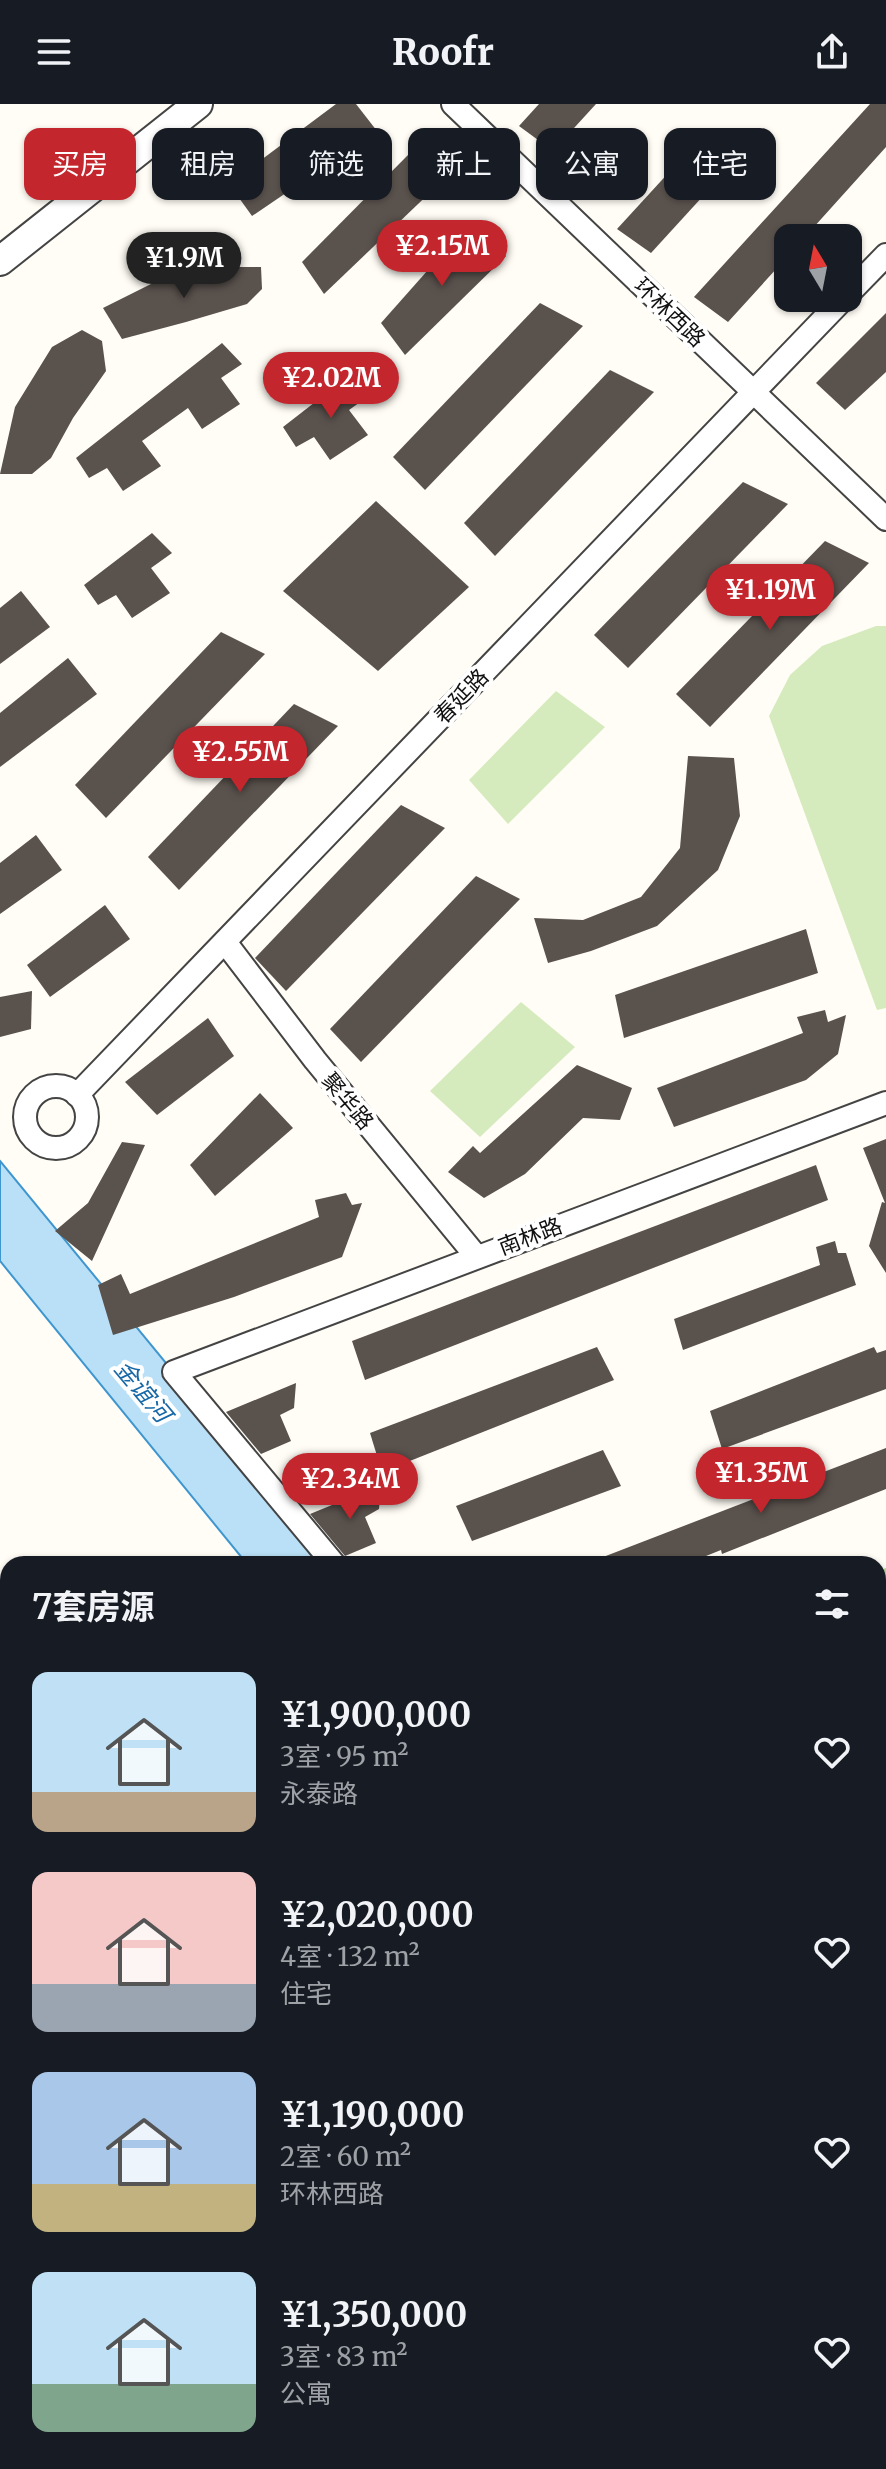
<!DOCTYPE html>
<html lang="zh">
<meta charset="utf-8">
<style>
:root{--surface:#171b24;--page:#20242c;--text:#f1f3f6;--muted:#9ea1a6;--accent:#c4262e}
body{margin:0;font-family:Merriweather,"Noto Sans SC",serif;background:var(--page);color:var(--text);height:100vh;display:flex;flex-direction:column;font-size:30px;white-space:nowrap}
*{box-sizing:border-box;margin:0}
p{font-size:26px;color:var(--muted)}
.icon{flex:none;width:44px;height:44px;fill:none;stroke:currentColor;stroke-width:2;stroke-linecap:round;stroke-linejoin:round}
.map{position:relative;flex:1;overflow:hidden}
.sheet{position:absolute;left:0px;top:1452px;width:886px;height:914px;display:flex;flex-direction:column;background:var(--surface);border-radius:24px 24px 0 0;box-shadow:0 2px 6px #0004}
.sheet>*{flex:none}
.guide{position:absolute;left:24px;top:24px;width:838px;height:72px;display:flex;gap:16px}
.needle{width:52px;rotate:350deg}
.tools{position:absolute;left:774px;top:120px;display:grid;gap:16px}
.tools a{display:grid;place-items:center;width:88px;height:88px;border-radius:16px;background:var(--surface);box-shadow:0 2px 6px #0004;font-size:40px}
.price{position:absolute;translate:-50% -68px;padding:0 18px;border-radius:28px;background:var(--accent);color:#fff;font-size:26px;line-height:52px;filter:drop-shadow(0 2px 4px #0008)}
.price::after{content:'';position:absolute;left:50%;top:48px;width:24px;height:18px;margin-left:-12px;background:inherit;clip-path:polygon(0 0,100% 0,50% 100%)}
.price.active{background:#222;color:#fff}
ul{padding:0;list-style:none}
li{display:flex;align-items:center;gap:24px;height:200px;padding:0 32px}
li span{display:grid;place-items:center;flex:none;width:224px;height:160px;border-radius:16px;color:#555}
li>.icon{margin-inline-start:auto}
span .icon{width:96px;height:96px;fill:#fffc;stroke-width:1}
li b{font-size:34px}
h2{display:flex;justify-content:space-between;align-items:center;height:96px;padding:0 32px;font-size:34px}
.tag{padding:0 28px;border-radius:16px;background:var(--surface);box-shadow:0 2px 6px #0004;font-size:28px;line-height:72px}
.tag.active{background:var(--accent);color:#fff}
header{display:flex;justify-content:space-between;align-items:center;height:104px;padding:0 32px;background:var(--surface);font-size:36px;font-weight:800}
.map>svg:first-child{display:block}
.green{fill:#d5ebbd}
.forest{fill:#b9dc9c}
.water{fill:#b9e0f7;stroke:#3f96cf;stroke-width:2}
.building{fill:#5a524d}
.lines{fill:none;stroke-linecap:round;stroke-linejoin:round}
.service-casing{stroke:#444;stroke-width:15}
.minor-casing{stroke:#444;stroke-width:26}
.tertiary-casing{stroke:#444;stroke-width:32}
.motorway-casing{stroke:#222;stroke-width:44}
.service{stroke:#fff;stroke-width:11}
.minor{stroke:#fff;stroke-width:22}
.tertiary{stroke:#fff;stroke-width:28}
.motorway{stroke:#f5a25d;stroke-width:40}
.labels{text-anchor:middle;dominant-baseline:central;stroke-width:8;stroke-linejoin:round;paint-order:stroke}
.street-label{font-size:22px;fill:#111;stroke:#fff}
.water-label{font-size:24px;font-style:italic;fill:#1768a6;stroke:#fff}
</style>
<header><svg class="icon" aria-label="menu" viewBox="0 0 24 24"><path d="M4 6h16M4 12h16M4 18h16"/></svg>Roofr<svg class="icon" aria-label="share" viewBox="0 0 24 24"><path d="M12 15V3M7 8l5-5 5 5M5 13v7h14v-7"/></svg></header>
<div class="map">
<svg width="886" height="2365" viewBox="0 0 886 2365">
<rect width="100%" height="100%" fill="#fffdf5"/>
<g class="green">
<polygon points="876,522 886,522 886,904 877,906 769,612 790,571 822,542"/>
<polygon points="556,587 605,623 508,720 469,676"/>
<polygon points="521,898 575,943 480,1033 430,987"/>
</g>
<polygon class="forest" points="886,1464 886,2365 0,2365 0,1770 8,1767 8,2358 878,2358 878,1467"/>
<g class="water">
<polygon points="0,1057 331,1460 247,1460 0,1157"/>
<polygon points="878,2149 886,2160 886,2217 878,2209"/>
</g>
<g class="building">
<polygon points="336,0 356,0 377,27 252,112 229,80"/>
<polygon points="539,0 596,0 553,47 519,22"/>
<polygon points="870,0 886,0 886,43 804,134 788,134 788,152 728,218 694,193"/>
<polygon points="705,29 736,56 651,149 617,125"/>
<polygon points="408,51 440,79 324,190 302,158"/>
<polygon points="467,122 506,152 405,251 381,219"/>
<polygon points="238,163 261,163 262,185 247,200 186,218 122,235 103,204 165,173"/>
<polygon points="540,199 583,222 425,386 393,353"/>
<polygon points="886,209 886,268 845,306 816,279"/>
<polygon points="82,226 102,237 106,267 73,314 51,354 32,370 0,370 15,303 52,243"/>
<polygon points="222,239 242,260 221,274 240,300 202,325 188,304 142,337 161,362 123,387 107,364 89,374 76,354"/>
<polygon points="610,266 654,288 495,452 464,419"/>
<polygon points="350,271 370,291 349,306 368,331 330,356 314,333 296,343 283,323"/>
<polygon points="743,378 788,400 628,564 594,531"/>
<polygon points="376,397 469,483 378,567 283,487"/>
<polygon points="152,429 172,449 151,464 170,489 132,514 116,491 98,501 84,481"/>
<polygon points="825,437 869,459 710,623 676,590"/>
<polygon points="21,487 50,523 0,560 0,504"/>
<polygon points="221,528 265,550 106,714 75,681"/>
<polygon points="68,554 97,590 0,663 0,609"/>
<polygon points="294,600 338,622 179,786 148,753"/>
<polygon points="688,652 734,654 740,712 718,766 657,822 591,847 548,859 534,814 583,816 641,793 680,744"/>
<polygon points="401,701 445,724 286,887 255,854"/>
<polygon points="36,731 62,766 0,810 0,759"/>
<polygon points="476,772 520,795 361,958 330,925"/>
<polygon points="105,801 130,835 50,893 27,861"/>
<polygon points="806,825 818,869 624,934 615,891"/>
<polygon points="32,887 31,925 0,933 0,893"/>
<polygon points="825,906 828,918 846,911 838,950 806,976 674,1023 657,984 803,929 797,913"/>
<polygon points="208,914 234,952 157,1011 125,978"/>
<polygon points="577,961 632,984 620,1016 583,1014 525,1070 484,1094 448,1068 473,1042 480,1049"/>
<polygon points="260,989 293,1024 215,1092 190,1061"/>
<polygon points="886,1035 886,1169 869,1142 882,1098 885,1099 863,1044"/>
<polygon points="122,1038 145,1041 92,1157 55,1127 88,1099"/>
<polygon points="816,1061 828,1096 365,1276 352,1237"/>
<polygon points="346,1089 352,1101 362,1099 342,1153 234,1193 113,1231 98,1181 121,1170 130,1190 319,1113 315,1096"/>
<polygon points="835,1137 838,1149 846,1149 856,1181 683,1246 674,1215 820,1161 816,1143"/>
<polygon points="597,1243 614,1276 382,1368 370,1329"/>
<polygon points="874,1243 877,1249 886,1246 886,1285 722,1345 710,1307"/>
<polygon points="296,1279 294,1304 280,1311 291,1337 261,1350 226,1308"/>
<polygon points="886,1344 886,1385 722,1450 721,1446 686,1460 585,1460"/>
<polygon points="603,1346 621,1382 472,1437 456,1402"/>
<polygon points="381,1381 379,1405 365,1413 376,1439 345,1452 310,1410"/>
</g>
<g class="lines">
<defs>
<g id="service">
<polyline points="0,1557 8,1554"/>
<polyline points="0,1649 8,1646"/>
</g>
<g id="minor">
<polyline points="453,0 886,415"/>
<polyline points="848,190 886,151"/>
<polyline points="225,838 315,956 476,1152"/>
<circle cx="56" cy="1013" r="31"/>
<polyline points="77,991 844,194"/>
<polyline points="334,1460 174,1268 886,999"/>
</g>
<polyline id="tertiary" points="0,157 198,0"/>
<g id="motorway">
<polyline points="878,1542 886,1540"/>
<polyline points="878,1607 886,1604"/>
<polyline points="878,1676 886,1673"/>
<polyline points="878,1740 886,1737"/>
<polyline points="0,1875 8,1872"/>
<polyline points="0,1942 8,1939"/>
<polyline points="0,2011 8,2008"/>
<polyline points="0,2075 8,2072"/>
</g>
</defs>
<use href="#service" class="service-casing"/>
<use href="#minor" class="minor-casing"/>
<use href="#tertiary" class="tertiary-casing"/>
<use href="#motorway" class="motorway-casing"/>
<use href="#service" class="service"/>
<use href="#minor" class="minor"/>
<use href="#tertiary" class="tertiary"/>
<use href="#motorway" class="motorway"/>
</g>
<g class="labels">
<g class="street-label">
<text transform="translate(670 208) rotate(44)">环林西路</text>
<text transform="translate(461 592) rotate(-46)">春延路</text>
<text transform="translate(348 997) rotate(50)">聚华路</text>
<text transform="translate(530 1132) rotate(-21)">南林路</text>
</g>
<g class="water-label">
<text transform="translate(143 1287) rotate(50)">金谊河</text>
</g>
</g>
</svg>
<div class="tools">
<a><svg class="needle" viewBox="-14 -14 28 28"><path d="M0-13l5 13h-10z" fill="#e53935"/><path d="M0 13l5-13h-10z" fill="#9ea1a6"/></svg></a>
</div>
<b class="price" style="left:442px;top:184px">¥2.15M</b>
<b class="price active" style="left:184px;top:196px">¥1.9M</b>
<b class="price" style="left:331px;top:316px">¥2.02M</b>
<b class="price" style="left:770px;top:528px">¥1.19M</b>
<b class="price" style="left:240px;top:690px">¥2.55M</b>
<b class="price" style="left:761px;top:1411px">¥1.35M</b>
<b class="price" style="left:350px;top:1417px">¥2.34M</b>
<div class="guide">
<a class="tag active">买房</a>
<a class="tag">租房</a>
<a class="tag">筛选</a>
<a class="tag">新上</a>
<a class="tag">公寓</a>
<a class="tag">住宅</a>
</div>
<section class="sheet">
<h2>7套房源<svg class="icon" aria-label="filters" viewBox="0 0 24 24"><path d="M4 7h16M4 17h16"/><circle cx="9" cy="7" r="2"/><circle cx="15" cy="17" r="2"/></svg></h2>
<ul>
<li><span style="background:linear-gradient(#bfe0f5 75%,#b9a48a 0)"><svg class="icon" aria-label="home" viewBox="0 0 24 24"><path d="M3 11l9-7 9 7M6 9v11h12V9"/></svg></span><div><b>¥1,900,000</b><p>3室 · 95 m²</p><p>永泰路</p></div><svg class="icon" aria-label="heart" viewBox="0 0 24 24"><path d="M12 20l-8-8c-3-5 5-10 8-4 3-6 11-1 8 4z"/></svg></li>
<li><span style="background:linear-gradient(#f6c9c9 70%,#9aa5b1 0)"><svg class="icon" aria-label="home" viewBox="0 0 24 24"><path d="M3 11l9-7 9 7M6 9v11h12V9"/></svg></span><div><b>¥2,020,000</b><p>4室 · 132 m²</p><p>住宅</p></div><svg class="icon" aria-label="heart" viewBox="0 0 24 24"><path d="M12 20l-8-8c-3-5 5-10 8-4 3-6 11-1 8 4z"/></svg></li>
<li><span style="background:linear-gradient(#a9c7e8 70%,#c2b280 0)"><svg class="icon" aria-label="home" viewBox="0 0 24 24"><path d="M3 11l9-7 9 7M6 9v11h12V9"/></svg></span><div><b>¥1,190,000</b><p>2室 · 60 m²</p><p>环林西路</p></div><svg class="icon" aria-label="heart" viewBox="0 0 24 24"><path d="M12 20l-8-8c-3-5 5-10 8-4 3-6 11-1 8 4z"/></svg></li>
<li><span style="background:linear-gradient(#bfe0f5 70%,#7fa58c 0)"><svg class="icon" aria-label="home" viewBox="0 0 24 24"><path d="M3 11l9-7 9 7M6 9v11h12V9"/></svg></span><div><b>¥1,350,000</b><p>3室 · 83 m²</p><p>公寓</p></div><svg class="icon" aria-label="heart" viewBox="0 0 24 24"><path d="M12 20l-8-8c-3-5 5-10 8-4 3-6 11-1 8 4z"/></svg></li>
</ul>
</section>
</div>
